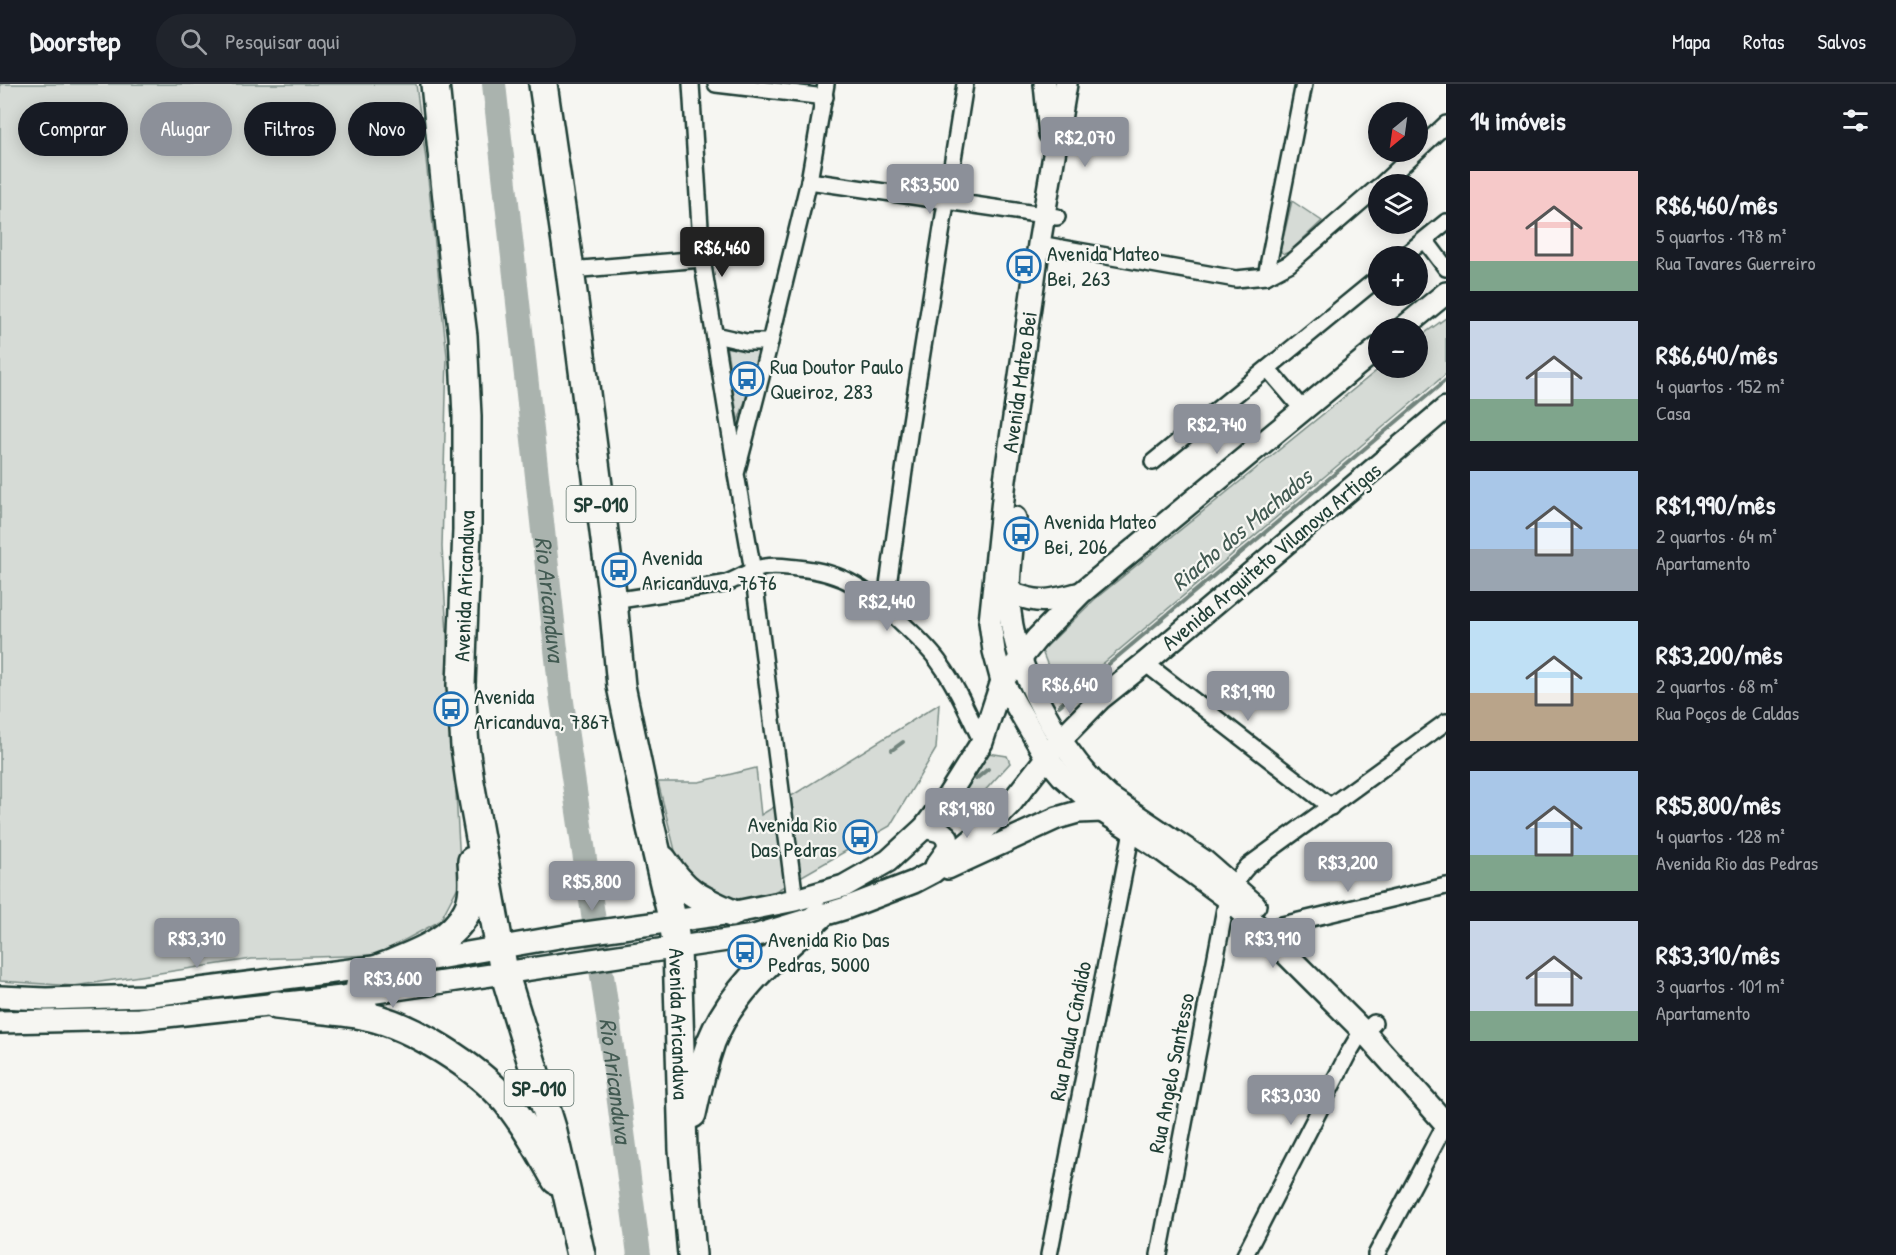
<!DOCTYPE html>
<html lang="pt">
<meta charset="utf-8">
<style>
:root{--surface:#171b24;--page:#20242c;--text:#f1f3f6;--muted:#9ea1a6;--line:#363941;--accent:#8c9099}
body{margin:0;font-family:"Patrick Hand",sans-serif;background:var(--page);color:var(--text);height:100vh;display:flex;flex-direction:column;font-size:22px;white-space:nowrap}
*{box-sizing:border-box;margin:0}
p{font-size:20px;color:var(--muted)}
.icon{flex:none;width:33px;height:33px;fill:none;stroke:currentColor;stroke-width:2;stroke-linecap:round;stroke-linejoin:round}
.map{position:relative;flex:1;overflow:hidden}
.details{display:flex;flex-direction:column;background:var(--surface);width:450px}
.details>*{flex:none}
.guide{position:absolute;left:18px;top:18px;width:570px;height:54px;display:flex;gap:12px}
.needle{width:39px;rotate:209deg}
.tools{position:absolute;left:1368px;top:18px;display:grid;gap:12px}
.tools a{display:grid;place-items:center;width:60px;height:60px;border-radius:50%;background:var(--surface);box-shadow:0 3px 15px #0003;font-size:30px}
.price{position:absolute;translate:-50% -51px;padding:0 14px;border-radius:6px;background:var(--accent);color:#fff;font-size:20px;line-height:39px;filter:drop-shadow(0 2px 3px #0008)}
.price::after{content:'';position:absolute;left:50%;top:36px;width:18px;height:14px;margin-left:-9px;background:inherit;clip-path:polygon(0 0,100% 0,50% 100%)}
.price.current{background:#222;color:#fff}
ul{padding:0;list-style:none}
li{display:flex;align-items:center;gap:18px;height:150px;padding:0 24px}
li span{display:grid;place-items:center;flex:none;width:168px;height:120px;border-radius:0px;color:#555}
li>.icon{margin-inline-start:auto}
span .icon{width:72px;height:72px;fill:#fffc;stroke-width:1}
li b{font-size:26px}
h2{display:flex;justify-content:space-between;align-items:center;height:72px;padding:0 24px;font-size:26px}
.pill{padding:0 21px;border-radius:27px;background:var(--surface);box-shadow:0 3px 15px #0003;font-size:21px;line-height:54px}
.pill.current{background:var(--accent);color:#fff}
header{display:flex;align-items:center;gap:36px;box-sizing:border-box;height:84px;padding:0 30px;background:var(--surface);border-bottom:2px solid var(--line)}
header strong{font-size:28px}
nav{display:flex;gap:33px;margin-inline-start:auto;font-size:21px}
.search{width:420px;height:54px;background:var(--page);display:flex;align-items:center;gap:15px;box-sizing:border-box;padding:0 21px;border-radius:33px;color:var(--muted);font-size:22px}
main{display:flex;flex:1;min-height:0}
.map>svg:first-child{display:block}
.green{fill:#d6dbd6;stroke:#7a8c85;stroke-width:1.5}
.lines{fill:none;stroke-linecap:round;stroke-linejoin:round}
.stream{stroke:#72847d;stroke-width:4}
.river{stroke:#aab3ae;stroke-width:24}
.street-casing{stroke:#1f3d34;stroke-width:20}
.secondary-casing{stroke:#1f3d34;stroke-width:26}
.highway-casing{stroke:#1f3d34;stroke-width:32}
.street{stroke:#f6f6f2;stroke-width:15}
.secondary{stroke:#f6f6f2;stroke-width:21}
.highway{stroke:#f6f6f2;stroke-width:27}
.labels{text-anchor:middle;dominant-baseline:central;stroke-width:4.5;stroke-linejoin:round;paint-order:stroke}
.shield{fill:#f6f6f2;stroke:#60746d;stroke-width:1.5}
.shield-label{font-size:21px;font-weight:bold;fill:#1f3d34}
.poi-label{font-size:22px;fill:#1f3d34;stroke:#f6f6f2;text-anchor:start}
.street-label{font-size:22px;fill:#1f3d34;stroke:#f6f6f2}
.water-label{font-size:24px;font-style:italic;fill:#425a52;stroke:#f6f6f2}
</style>
<header>
<strong>Doorstep</strong>
<div class="search"><svg class="icon" aria-label="search" viewBox="0 0 24 24"><circle cx="10" cy="10" r="6"/><path d="M15 15l6 6"/></svg>Pesquisar aqui</div>
<nav><a>Mapa</a><a>Rotas</a><a>Salvos</a></nav>
</header>
<main>
<div class="map">
<svg width="1446" height="1171" viewBox="0 0 1446 1171">
<rect width="100%" height="100%" fill="#f6f6f2"/>
<filter id="ink" filterUnits="userSpaceOnUse"><feTurbulence type="fractalNoise" baseFrequency=".0167" numOctaves="2"/><feDisplacementMap in="SourceGraphic" scale="12" xChannelSelector="R" yChannelSelector="G"/><feConvolveMatrix kernelMatrix="1 2 1 2 8 2 1 2 1" color-interpolation-filters="sRGB"/></filter>
<g filter="url(#ink)">
<g class="green">
<polygon points="0,0 416,0 426,76 447,272 442,463 461,797 440,837 377,871 252,875 74,902 0,897"/>
<polygon points="1292,117 1322,137 1289,168 1284,170 1280,167"/>
<polygon points="1446,234 1446,290 1061,615 1042,567 1095,515 1380,284 1418,284 1418,254"/>
<polygon points="726,260 764,264 738,337"/>
<polygon points="939,620 936,665 890,742 774,808 721,820 682,795 658,698 699,698 756,684 761,731"/>
<polygon points="988,669 1007,672 1010,679 980,712 955,736 947,731 975,693"/>
</g>
<g class="lines">
<g class="stream">
<polyline points="1059,622 1446,296"/>
<polyline points="892,666 903,658"/>
<polyline points="976,695 988,685"/>
</g>
<path class="river" id="s1" d="M494 0 561 611 608 933 639 1171"/>
<defs>
<g id="street">
<polyline points="691,0 702,175 736,384"/>
<polyline points="716,0 825,13"/>
<polyline points="809,97 1057,133"/>
<polyline points="1382,100 1446,40"/>
<polyline points="1425,156 1446,184"/>
<polyline points="1039,160 1236,195 1266,192 1289,180 1378,103"/>
<polyline points="1404,172 1446,138"/>
<polyline points="570,186 702,175"/>
<polyline points="1266,192 1304,0"/>
<polyline points="715,251 746,258 770,258"/>
<polyline points="1268,285 1303,326"/>
<polyline points="1153,378 1378,194"/>
<path d="M613 517 723 500C738 496 750 485 765 483 776 481 787 483 797 484 847 488 869 508 904 541 917 553 931 566 941 581 958 604 969 632 982 658"/>
<polyline points="885,523 910,344 965,0"/>
<polyline points="1145,579 1331,723"/>
<polyline points="795,816 753,487 736,390 770,258 809,97 826,0"/>
<polyline points="1266,850 1278,842 1446,802"/>
<polyline points="1049,1171 1132,747 1136,739"/>
<path d="M1159 1171 1227 814C1233 802 1239 791 1248 782L1446 638"/>
<polyline points="1245,1171 1348,970 1357,955 1374,939"/>
<polyline points="1376,1171 1446,1039"/>
</g>
<g id="secondary">
<polyline points="1045,0 1050,50"/>
<polyline points="1066,0 1039,160 1005,396 990,538 994,567 1002,597 1046,673 1062,692 1102,727 1156,762 1227,814 1266,850 1364,948 1446,1040"/>
<polyline points="1403,244 1446,209"/>
<path d="M1015 434C1013 461 1008 489 1009 516 1012 584 1060 669 1109 713L1204 777 1255 821"/>
<path d="M1009 508C1038 520 1047 518 1077 510"/>
<polyline points="925,743 940,747 947,753 949,764 936,782"/>
<polyline points="948,784 1057,734 1078,728 1102,727"/>
<polyline points="0,913 46,915 144,912 421,877 571,851 731,829 795,816 844,802 888,777 925,743 948,712 982,658 1002,597 1038,553 1081,509 1378,264"/>
<polyline points="0,938 139,935 342,913 754,852 846,824 914,798 933,788 985,745 1011,719 1061,655 1101,614 1145,579 1446,324"/>
</g>
<g id="highway">
<polyline points="435,0 454,182 463,252 467,332 467,446 461,601 465,663 470,698 504,888 552,1044 581,1171"/>
<path id="s2" d="M543 0 570 186 613 517 621 602 650 740 673 838 677 864 683 1066 692 1171"/>
<path d="M663 776C684 808 697 814 731 829"/>
<path d="M276 921C306 925 338 926 367 932 413 942 477 983 507 1018 526 1042 541 1069 556 1096"/>
<path d="M367 932C363 922 355 908 362 897 369 886 382 884 393 879 421 868 453 855 467 827 475 813 473 793 472 777"/>
<path d="M692 1030C697 1006 703 981 711 958 732 905 778 869 819 832"/>
</g>
</defs>
<use href="#street" class="street-casing"/>
<use href="#secondary" class="secondary-casing"/>
<use href="#highway" class="highway-casing"/>
<use href="#street" class="street"/>
<use href="#secondary" class="secondary"/>
<use href="#highway" class="highway"/>
</g>
</g>
<defs>
<symbol id="bus-ring" viewBox="-11 -11 22 22"><circle r="9.5" fill="#f6f6f2" stroke="#1f6fb2" stroke-width="1.5"/><path d="M-5-6H5V4H4V6H2V4H-2V6H-4V4H-5ZM-3.5-4V0h7V-4ZM-3.5 1.2v1.5H-2V1.2ZM2 1.2v1.5H3.5V1.2Z" fill="#1f6fb2"/></symbol>
</defs>
<g fill-rule="evenodd">
<use href="#bus-ring" x="1005" y="163" width="38" height="38"/>
<use href="#bus-ring" x="728" y="276" width="38" height="38"/>
<use href="#bus-ring" x="1002" y="431" width="38" height="38"/>
<use href="#bus-ring" x="600" y="467" width="38" height="38"/>
<use href="#bus-ring" x="432" y="606" width="38" height="38"/>
<use href="#bus-ring" x="841" y="734" width="38" height="38"/>
<use href="#bus-ring" x="726" y="849" width="38" height="38"/>
</g>
<g class="labels">
<g class="shield">
<rect x="566.5" y="402" width="69" height="36" rx="4.5"/>
<rect x="504.5" y="986" width="69" height="36" rx="4.5"/>
</g>
<g class="shield-label">
<text x="601" y="420">SP-010</text>
<text x="539" y="1004">SP-010</text>
</g>
<g class="poi-label">
<text x="1047" y="169">Avenida Mateo<tspan x="1047" dy="25">Bei, 263</tspan></text>
<text x="770" y="282">Rua Doutor Paulo<tspan x="770" dy="25">Queiroz, 283</tspan></text>
<text x="1044" y="437">Avenida Mateo<tspan x="1044" dy="25">Bei, 206</tspan></text>
<text x="642" y="473">Avenida<tspan x="642" dy="25">Aricanduva, 7676</tspan></text>
<text x="474" y="612">Avenida<tspan x="474" dy="25">Aricanduva, 7867</tspan></text>
<text x="837" y="740" text-anchor="end">Avenida Rio<tspan x="837" dy="25">Das Pedras</tspan></text>
<text x="768" y="855">Avenida Rio Das<tspan x="768" dy="25">Pedras, 5000</tspan></text>
</g>
<g class="street-label">
<text transform="translate(1019 298) rotate(-82)">Avenida Mateo Bei</text>
<text transform="translate(1271 472) rotate(-40)">Avenida Arquiteto Vilanova Artigas</text>
<text transform="translate(464 502) rotate(-88)">Avenida Aricanduva</text>
<text stroke="none"><textPath href="#s2" startOffset="951">Avenida Aricanduva</textPath></text>
<text transform="translate(1070 947) rotate(-79)">Rua Paula Cândido</text>
<text transform="translate(1171 989) rotate(-79)">Rua Angelo Santesso</text>
</g>
<g class="water-label">
<text transform="translate(1241 445) rotate(-40)">Riacho dos Machados</text>
<text stroke="none"><textPath href="#s1" startOffset="518">Rio Aricanduva</textPath></text>
<text stroke="none"><textPath href="#s1" startOffset="1004">Rio Aricanduva</textPath></text>
</g>
</g>
</svg>
<div class="tools">
<a><svg class="needle" viewBox="-14 -14 28 28"><path d="M0-13l5 13h-10z" fill="#e53935"/><path d="M0 13l5-13h-10z" fill="#9ea1a6"/></svg></a>
<a><svg class="icon" aria-label="layers" viewBox="0 0 24 24"><path d="M12 4l9 5-9 5-9-5zM3 14l9 5 9-5"/></svg></a>
<a>+</a>
<a>−</a>
</div>
<b class="price" style="left:1085px;top:84px">R$2,070</b>
<b class="price" style="left:930px;top:131px">R$3,500</b>
<b class="price current" style="left:722px;top:194px">R$6,460</b>
<b class="price" style="left:1217px;top:371px">R$2,740</b>
<b class="price" style="left:887px;top:548px">R$2,440</b>
<b class="price" style="left:1070px;top:631px">R$6,640</b>
<b class="price" style="left:1248px;top:638px">R$1,990</b>
<b class="price" style="left:967px;top:755px">R$1,980</b>
<b class="price" style="left:1348px;top:809px">R$3,200</b>
<b class="price" style="left:592px;top:828px">R$5,800</b>
<b class="price" style="left:197px;top:885px">R$3,310</b>
<b class="price" style="left:1273px;top:885px">R$3,910</b>
<b class="price" style="left:393px;top:925px">R$3,600</b>
<b class="price" style="left:1291px;top:1042px">R$3,030</b>
<div class="guide">
<a class="pill">Comprar</a>
<a class="pill current">Alugar</a>
<a class="pill">Filtros</a>
<a class="pill">Novo</a>
</div>
</div>
<section class="details">
<h2>14 imóveis<svg class="icon" aria-label="filters" viewBox="0 0 24 24"><path d="M4 7h16M4 17h16"/><circle cx="9" cy="7" r="2"/><circle cx="15" cy="17" r="2"/></svg></h2>
<ul>
<li><span style="background:linear-gradient(#f6c9c9 75%,#7fa58c 0)"><svg class="icon" aria-label="home" viewBox="0 0 24 24"><path d="M3 11l9-7 9 7M6 9v11h12V9"/></svg></span><div><b>R$6,460/mês</b><p>5 quartos · 178 m²</p><p>Rua Tavares Guerreiro</p></div></li>
<li><span style="background:linear-gradient(#c9d6e8 65%,#7fa58c 0)"><svg class="icon" aria-label="home" viewBox="0 0 24 24"><path d="M3 11l9-7 9 7M6 9v11h12V9"/></svg></span><div><b>R$6,640/mês</b><p>4 quartos · 152 m²</p><p>Casa</p></div></li>
<li><span style="background:linear-gradient(#a9c7e8 65%,#9aa5b1 0)"><svg class="icon" aria-label="home" viewBox="0 0 24 24"><path d="M3 11l9-7 9 7M6 9v11h12V9"/></svg></span><div><b>R$1,990/mês</b><p>2 quartos · 64 m²</p><p>Apartamento</p></div></li>
<li><span style="background:linear-gradient(#bfe0f5 60%,#b9a48a 0)"><svg class="icon" aria-label="home" viewBox="0 0 24 24"><path d="M3 11l9-7 9 7M6 9v11h12V9"/></svg></span><div><b>R$3,200/mês</b><p>2 quartos · 68 m²</p><p>Rua Poços de Caldas</p></div></li>
<li><span style="background:linear-gradient(#a9c7e8 70%,#7fa58c 0)"><svg class="icon" aria-label="home" viewBox="0 0 24 24"><path d="M3 11l9-7 9 7M6 9v11h12V9"/></svg></span><div><b>R$5,800/mês</b><p>4 quartos · 128 m²</p><p>Avenida Rio das Pedras</p></div></li>
<li><span style="background:linear-gradient(#c9d6e8 75%,#7fa58c 0)"><svg class="icon" aria-label="home" viewBox="0 0 24 24"><path d="M3 11l9-7 9 7M6 9v11h12V9"/></svg></span><div><b>R$3,310/mês</b><p>3 quartos · 101 m²</p><p>Apartamento</p></div></li>
</ul>
</section>
</main>
